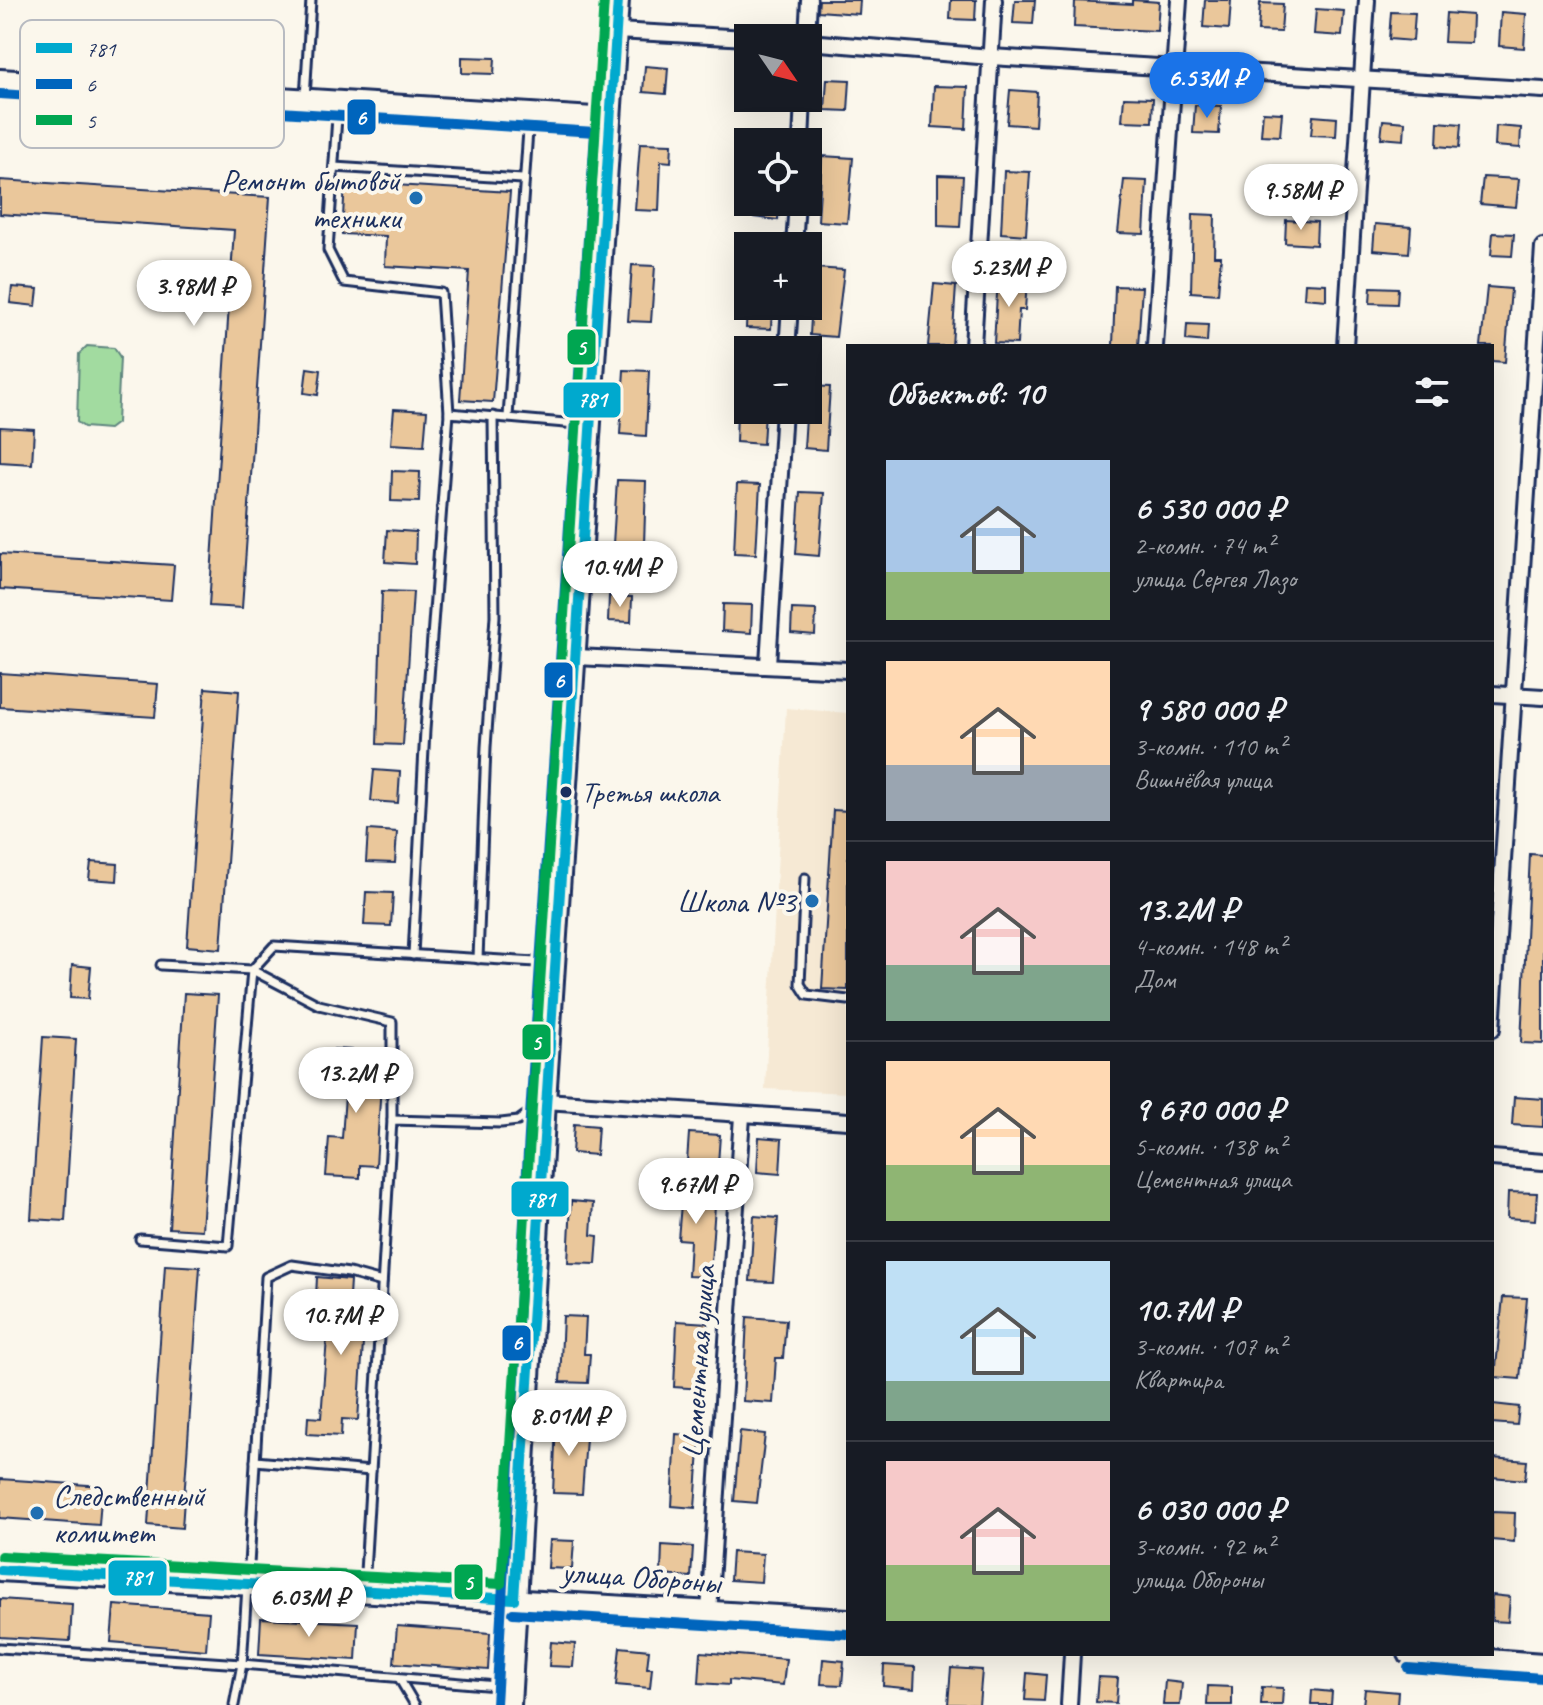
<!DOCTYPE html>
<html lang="ru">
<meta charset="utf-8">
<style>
:root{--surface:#171b24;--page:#242831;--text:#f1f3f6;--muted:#9ea1a6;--line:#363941;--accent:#1a73e8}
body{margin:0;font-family:Caveat,sans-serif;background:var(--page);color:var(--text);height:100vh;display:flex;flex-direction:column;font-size:30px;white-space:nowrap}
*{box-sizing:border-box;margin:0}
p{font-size:26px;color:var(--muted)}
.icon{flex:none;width:44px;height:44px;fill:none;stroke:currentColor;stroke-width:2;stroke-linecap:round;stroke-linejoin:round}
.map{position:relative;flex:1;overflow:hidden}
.side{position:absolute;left:846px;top:344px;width:648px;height:1312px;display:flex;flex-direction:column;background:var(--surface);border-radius:0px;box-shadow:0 8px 32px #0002}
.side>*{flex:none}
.needle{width:52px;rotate:125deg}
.controls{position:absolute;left:734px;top:24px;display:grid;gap:16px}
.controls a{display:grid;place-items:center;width:88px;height:88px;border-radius:0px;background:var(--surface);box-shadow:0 8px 32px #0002;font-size:40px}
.price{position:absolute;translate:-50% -68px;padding:0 18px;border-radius:28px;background:#fff;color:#222;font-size:26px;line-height:52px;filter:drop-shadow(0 2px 4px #0008)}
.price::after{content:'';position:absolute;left:50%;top:48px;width:24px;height:18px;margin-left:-12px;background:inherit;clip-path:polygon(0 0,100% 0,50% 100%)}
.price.active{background:var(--accent);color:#fff}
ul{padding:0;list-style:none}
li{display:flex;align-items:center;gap:24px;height:200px;padding:0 40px}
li+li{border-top:2px solid var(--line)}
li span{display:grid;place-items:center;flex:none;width:224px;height:160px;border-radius:0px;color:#555}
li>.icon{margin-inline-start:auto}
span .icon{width:96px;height:96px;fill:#fffc;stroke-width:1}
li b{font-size:34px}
h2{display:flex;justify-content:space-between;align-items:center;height:96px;padding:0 40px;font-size:34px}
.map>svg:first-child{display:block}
.built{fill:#f6e9d4}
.green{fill:#a2dba0;stroke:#5e857f;stroke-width:2}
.building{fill:#eac79b;stroke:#1b2f5e;stroke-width:2}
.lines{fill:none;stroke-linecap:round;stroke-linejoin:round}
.lane-casing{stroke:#1b2f5e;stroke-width:13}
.street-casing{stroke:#1b2f5e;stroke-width:20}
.secondary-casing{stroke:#1b2f5e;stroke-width:26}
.lane{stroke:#fbf7ec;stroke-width:7}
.street{stroke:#fbf7ec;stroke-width:14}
.secondary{stroke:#fbf7ec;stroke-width:20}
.bus-1-casing{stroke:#fbf7ec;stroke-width:16}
.bus-2-casing{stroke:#fbf7ec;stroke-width:16}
.bus-3-casing{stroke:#fbf7ec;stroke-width:16}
.bus-1{stroke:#00a9ce;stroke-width:10}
.bus-2{stroke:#0065bd;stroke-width:10}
.bus-3{stroke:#00a651;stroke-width:10}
.poi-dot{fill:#1f6fb2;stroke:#fbf7ec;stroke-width:3}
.bus-dot{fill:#1b2f5e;stroke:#fbf7ec;stroke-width:3}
.labels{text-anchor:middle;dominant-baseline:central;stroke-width:8;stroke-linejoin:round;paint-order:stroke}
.bus-label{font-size:30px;fill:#1b2f5e;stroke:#fbf7ec;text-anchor:start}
.poi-label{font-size:32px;fill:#1b2f5e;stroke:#fbf7ec;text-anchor:end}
.street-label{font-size:32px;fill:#1b2f5e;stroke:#fbf7ec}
.key{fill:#fbf7ec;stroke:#b8bbc1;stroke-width:2}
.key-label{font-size:22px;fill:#1b2f5e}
.line-badge{stroke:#fbf7ec;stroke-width:3}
.badge-label{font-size:22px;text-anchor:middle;font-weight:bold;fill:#fff}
</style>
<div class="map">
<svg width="1543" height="1705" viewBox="0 0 1543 1705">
<rect width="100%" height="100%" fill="#fbf7ec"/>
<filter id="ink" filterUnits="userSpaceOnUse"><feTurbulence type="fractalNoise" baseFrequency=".0125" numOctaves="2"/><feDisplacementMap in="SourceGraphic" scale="16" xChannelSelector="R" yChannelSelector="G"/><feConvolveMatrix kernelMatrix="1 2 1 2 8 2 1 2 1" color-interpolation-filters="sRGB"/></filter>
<g filter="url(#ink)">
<polygon class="built" points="786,708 848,713 848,1093 765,1089"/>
<polygon class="green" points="87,346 114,348 120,357 117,423 109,429 84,427 77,422 79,354"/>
<g class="building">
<polygon points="819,0 860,0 859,14 818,11"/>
<polygon points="951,0 976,0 975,20 950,19"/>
<polygon points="1015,0 1035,0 1033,24 1013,23"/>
<polygon points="1132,0 1159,2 1157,31 1074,27 1075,1 1132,4"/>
<polygon points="1205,0 1231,0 1229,29 1203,27"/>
<polygon points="1260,3 1283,4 1281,32 1258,31"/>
<polygon points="1316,9 1344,11 1342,36 1314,34"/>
<polygon points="1391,12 1415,13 1413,41 1389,39"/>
<polygon points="1501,12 1526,14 1524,48 1499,46"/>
<polygon points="1446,13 1472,15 1471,43 1444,42"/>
<polygon points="462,57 495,58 494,74 462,73"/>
<polygon points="645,66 668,68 666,94 643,92"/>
<polygon points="827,79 850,80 848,111 825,110"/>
<polygon points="934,86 968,87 966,129 932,127"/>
<polygon points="1010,90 1037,92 1035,126 1007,124"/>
<polygon points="1124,97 1153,98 1152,122 1122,121"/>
<polygon points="1195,105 1221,106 1219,134 1193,133"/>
<polygon points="1263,112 1282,113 1280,136 1261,135"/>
<polygon points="1313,116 1337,118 1336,136 1311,135"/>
<polygon points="1383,120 1405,122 1404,140 1381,138"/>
<polygon points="1438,122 1461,124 1459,148 1437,146"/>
<polygon points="1496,126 1521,128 1520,148 1495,146"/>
<polygon points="640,143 672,144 671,162 661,161 659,211 635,210"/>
<polygon points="822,156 853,158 847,223 818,221"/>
<polygon points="1004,171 1030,172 1026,235 1001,233"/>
<polygon points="938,175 963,176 960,227 938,226"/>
<polygon points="1483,177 1519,179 1516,207 1480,204"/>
<polygon points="0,180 270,197 242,608 209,606 234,230 0,214"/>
<polygon points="1124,180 1147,181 1144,234 1118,233"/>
<polygon points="345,182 510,192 493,402 460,400 469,271 385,266 386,236 342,234"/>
<polygon points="755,202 779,202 778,220 754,217"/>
<polygon points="1193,214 1215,215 1214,256 1221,256 1218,294 1191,292"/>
<polygon points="1286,220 1317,222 1316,245 1285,243"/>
<polygon points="1375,224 1411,227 1409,253 1373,250"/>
<polygon points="1493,233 1514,234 1512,256 1491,255"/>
<polygon points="632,265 655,266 651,322 628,321"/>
<polygon points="814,268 844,270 836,337 810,335"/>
<polygon points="998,278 1027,280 1025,310 1019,310 1017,344 994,343"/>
<polygon points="1305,283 1326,284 1326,300 1304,298"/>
<polygon points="934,284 956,286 952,346 928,346"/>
<polygon points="1115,286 1142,287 1138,346 1113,346"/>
<polygon points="12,287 38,289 36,306 10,303"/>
<polygon points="1371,287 1398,288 1397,304 1370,303"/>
<polygon points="1487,287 1511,289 1505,362 1492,361 1492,346 1481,346"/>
<polygon points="747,306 772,306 771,329 746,328"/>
<polygon points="1187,324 1208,325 1207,342 1186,340"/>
<polygon points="307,368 321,370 318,395 304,393"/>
<polygon points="624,370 649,371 646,436 620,434"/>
<polygon points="808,386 830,387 826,450 804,448"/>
<polygon points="394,409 427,411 424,446 391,444"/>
<polygon points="737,411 765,412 763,444 736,442"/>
<polygon points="0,427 34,429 32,464 0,462"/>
<polygon points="392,471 420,472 419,502 391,501"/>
<polygon points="617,480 646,481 644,545 613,544"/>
<polygon points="737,484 760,485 756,554 734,553"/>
<polygon points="800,492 824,493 819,556 796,554"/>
<polygon points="387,530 416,532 415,564 385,562"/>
<polygon points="0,554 174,565 171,600 0,589"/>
<polygon points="382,591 413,592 403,745 377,744"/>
<polygon points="609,596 632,597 631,622 608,621"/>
<polygon points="723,604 752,605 751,633 722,631"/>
<polygon points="792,609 816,610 815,635 791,633"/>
<polygon points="0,673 158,684 155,717 0,707"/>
<polygon points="205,688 239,691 221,949 187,946"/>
<polygon points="374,770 400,772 398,803 371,801"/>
<polygon points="833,810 848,811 848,990 822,989"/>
<polygon points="368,830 397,832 395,863 366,862"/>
<polygon points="1530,854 1543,855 1543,1044 1521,1043"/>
<polygon points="91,862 118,864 117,881 89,879"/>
<polygon points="366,892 393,893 391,926 364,925"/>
<polygon points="72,965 91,967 88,999 70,998"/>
<polygon points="184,993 218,995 202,1230 169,1228"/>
<polygon points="43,1037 76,1039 65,1221 31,1219"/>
<polygon points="334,1049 368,1051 367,1065 382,1066 376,1166 360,1165 360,1178 326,1176 329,1137 342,1138 346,1081 332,1080"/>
<polygon points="1514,1097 1543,1099 1543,1127 1512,1125"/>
<polygon points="574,1124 598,1126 596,1155 572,1153"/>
<polygon points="689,1133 720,1135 718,1164 687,1162"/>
<polygon points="759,1137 782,1139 780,1174 757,1172"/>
<polygon points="666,1188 716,1191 710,1277 688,1276 690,1240 678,1239 681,1204 665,1203"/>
<polygon points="1508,1192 1537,1193 1535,1220 1507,1218"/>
<polygon points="571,1201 593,1203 591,1235 598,1236 596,1264 568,1263"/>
<polygon points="754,1216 778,1218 773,1282 750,1281"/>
<polygon points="165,1265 200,1267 182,1528 148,1525"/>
<polygon points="317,1277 350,1280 349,1296 366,1297 358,1420 342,1419 341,1436 307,1434 308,1417 321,1418 330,1298 316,1297"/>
<polygon points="1503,1297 1527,1298 1520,1379 1495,1377"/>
<polygon points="563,1316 586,1317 584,1354 590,1354 588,1383 560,1382"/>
<polygon points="747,1317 786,1320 783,1358 776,1358 773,1403 743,1401"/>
<polygon points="677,1321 708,1323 703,1389 674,1387"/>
<polygon points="1493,1404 1519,1407 1517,1425 1492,1423"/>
<polygon points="556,1422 587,1424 582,1494 553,1493"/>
<polygon points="740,1431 765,1434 757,1503 734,1501"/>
<polygon points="676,1434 700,1436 695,1508 672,1506"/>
<polygon points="1492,1458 1527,1461 1525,1480 1492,1477"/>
<polygon points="0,1479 102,1486 99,1525 0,1518"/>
<polygon points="1492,1512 1515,1513 1514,1542 1492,1540"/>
<polygon points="550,1540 574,1541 572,1569 548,1568"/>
<polygon points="662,1545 693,1547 691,1577 661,1575"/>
<polygon points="732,1552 763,1554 761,1582 730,1580"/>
<polygon points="1492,1595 1510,1597 1508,1622 1492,1621"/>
<polygon points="0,1599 72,1604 70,1641 0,1637"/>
<polygon points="114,1605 209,1612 206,1650 111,1642"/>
<polygon points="261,1618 358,1623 356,1660 259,1654"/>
<polygon points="397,1626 490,1633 488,1670 394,1663"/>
<polygon points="551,1642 575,1644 573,1667 549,1666"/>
<polygon points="620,1647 649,1650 647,1668 652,1668 650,1688 616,1685"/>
<polygon points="701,1652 786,1659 783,1685 729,1680 729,1685 699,1683"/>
<polygon points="823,1659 844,1661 842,1685 821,1684"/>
<polygon points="884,1665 915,1667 914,1689 883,1686"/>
<polygon points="951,1668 982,1670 979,1705 948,1704"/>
<polygon points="1027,1673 1046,1675 1044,1701 1025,1700"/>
<polygon points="1098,1677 1118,1678 1116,1703 1096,1702"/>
<polygon points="1165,1681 1182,1683 1180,1705 1163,1705"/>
<polygon points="1208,1686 1232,1687 1232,1705 1207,1705"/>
<polygon points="1262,1687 1283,1688 1282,1705 1261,1705"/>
<polygon points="1365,1689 1398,1692 1397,1705 1363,1705"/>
<polygon points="1312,1690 1332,1692 1331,1705 1311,1705"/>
</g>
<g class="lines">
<defs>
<g id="lane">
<polyline points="305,98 311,0"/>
<polyline points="338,102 328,250 344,282 441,293 449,413"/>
<polyline points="334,167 522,179"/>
<polyline points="508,417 529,116"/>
<polyline points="805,878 800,984 807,995 848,1000"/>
<polyline points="413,955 425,730 449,413 588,425"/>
<polyline points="478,959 486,747 495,616 493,416"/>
<polyline points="161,965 252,970 274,946 552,963"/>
<polyline points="140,1239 228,1246 252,970 319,1005 392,1022 392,1120"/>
<polyline points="255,1461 371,1471"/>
<polyline points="248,1582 266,1277 292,1265 349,1273 382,1282"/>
<polyline points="247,1587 242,1664 508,1687"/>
<polyline points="364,1589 392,1120 501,1123 518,1121 540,1105"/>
<polyline points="0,1648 242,1664 234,1705"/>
<polyline points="399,1678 415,1705"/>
</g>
<g id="street">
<polyline points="616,31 748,38"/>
<polyline points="807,38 809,0"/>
<polyline points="808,42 991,57 1543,90"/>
<polyline points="801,142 803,98"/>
<polyline points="794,246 797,202"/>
<polyline points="973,346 994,0"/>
<polyline points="1155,346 1179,0"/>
<polyline points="1345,346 1367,0"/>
<polyline points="787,350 790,306"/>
<polyline points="576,657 848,670"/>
<polyline points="768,664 784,410"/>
<polyline points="1492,694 1543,697"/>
<polyline points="1492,1029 1543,247"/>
<polyline points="545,1101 848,1121"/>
<polyline points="1492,1158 1543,1162"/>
<polyline points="709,1612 742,1116"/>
<polyline points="1069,1705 1072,1654"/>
</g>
<g id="secondary">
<polyline points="0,80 610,119"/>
<polyline points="0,1570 848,1620"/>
<polyline points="1409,1654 1543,1664"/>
<polyline points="510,1705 545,1101 618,0"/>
</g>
</defs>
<use href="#lane" class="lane-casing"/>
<use href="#street" class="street-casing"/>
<use href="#secondary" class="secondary-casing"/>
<use href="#lane" class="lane"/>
<use href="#street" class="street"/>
<use href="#secondary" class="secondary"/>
<defs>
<g id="bus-1">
<polyline points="0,1570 514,1599"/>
<polyline points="514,1599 618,0"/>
</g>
<g id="bus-2">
<polyline points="0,94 595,132 531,1100 496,1704"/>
<polyline points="513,1613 847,1634"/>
<polyline points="1408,1668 1542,1678"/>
</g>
<polyline id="bus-3" points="1,1556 501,1584 604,0"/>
</defs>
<use href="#bus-1" class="bus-1-casing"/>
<use href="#bus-2" class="bus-2-casing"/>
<use href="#bus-3" class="bus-3-casing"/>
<use href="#bus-1" class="bus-1"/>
<use href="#bus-2" class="bus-2"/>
<use href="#bus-3" class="bus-3"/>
</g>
</g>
<g class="poi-dot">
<circle cx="416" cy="198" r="8"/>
<circle cx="812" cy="901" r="8"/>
<circle cx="37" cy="1513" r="8"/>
</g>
<circle class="bus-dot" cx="566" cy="792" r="7"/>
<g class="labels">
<g class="bus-label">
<text x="581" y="792">Третья школа</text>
</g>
<g class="poi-label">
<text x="400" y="180">Ремонт бытовой<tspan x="400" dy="37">техники</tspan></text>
<text x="796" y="901">Школа №3</text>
<text x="53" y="1495" text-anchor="start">Следственный<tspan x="53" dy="37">комитет</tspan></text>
</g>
<g class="street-label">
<text transform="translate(698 1362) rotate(-86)">Цементная улица</text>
<text transform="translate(641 1577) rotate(4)">улица Обороны</text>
</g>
</g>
<rect x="20" y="20" width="264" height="128" rx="12" class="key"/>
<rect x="36" y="43" width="36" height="10" fill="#00a9ce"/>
<rect x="36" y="79" width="36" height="10" fill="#0065bd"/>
<rect x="36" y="115" width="36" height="10" fill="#00a651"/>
<g class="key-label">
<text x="86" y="56">781</text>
<text x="86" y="92">6</text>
<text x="86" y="128">5</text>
</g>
<g class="line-badge">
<rect x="346" y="98" width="31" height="38" rx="8" fill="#0065bd"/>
<rect x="566" y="328" width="31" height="38" rx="8" fill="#00a651"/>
<rect x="562" y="381" width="60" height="38" rx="8" fill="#00a9ce"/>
<rect x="543" y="661" width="31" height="38" rx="8" fill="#0065bd"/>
<rect x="521" y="1023" width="31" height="38" rx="8" fill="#00a651"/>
<rect x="510" y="1180" width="60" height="38" rx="8" fill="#00a9ce"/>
<rect x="501" y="1324" width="31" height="38" rx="8" fill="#0065bd"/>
<rect x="107" y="1559" width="61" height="38" rx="8" fill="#00a9ce"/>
<rect x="453" y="1563" width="31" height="38" rx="8" fill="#00a651"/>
</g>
<g class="badge-label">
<text x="361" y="125">6</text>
<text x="581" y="355">5</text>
<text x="592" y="407">781</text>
<text x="559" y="688">6</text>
<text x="536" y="1050">5</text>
<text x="540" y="1207">781</text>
<text x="517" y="1350">6</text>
<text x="137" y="1585">781</text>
<text x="468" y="1590">5</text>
</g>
</svg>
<div class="controls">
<a><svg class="needle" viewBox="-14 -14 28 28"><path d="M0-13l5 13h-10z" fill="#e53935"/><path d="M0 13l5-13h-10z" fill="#9ea1a6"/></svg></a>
<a><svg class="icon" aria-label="locate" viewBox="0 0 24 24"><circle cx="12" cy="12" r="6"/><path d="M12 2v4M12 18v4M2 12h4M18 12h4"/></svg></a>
<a>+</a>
<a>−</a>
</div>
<b class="price active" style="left:1207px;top:120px">6.53M ₽</b>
<b class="price" style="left:1301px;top:232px">9.58M ₽</b>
<b class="price" style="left:1009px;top:309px">5.23M ₽</b>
<b class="price" style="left:194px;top:328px">3.98M ₽</b>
<b class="price" style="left:620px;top:609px">10.4M ₽</b>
<b class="price" style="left:356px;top:1115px">13.2M ₽</b>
<b class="price" style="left:696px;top:1226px">9.67M ₽</b>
<b class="price" style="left:341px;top:1357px">10.7M ₽</b>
<b class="price" style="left:569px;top:1458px">8.01M ₽</b>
<b class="price" style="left:309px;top:1639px">6.03M ₽</b>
<section class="side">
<h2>Объектов: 10<svg class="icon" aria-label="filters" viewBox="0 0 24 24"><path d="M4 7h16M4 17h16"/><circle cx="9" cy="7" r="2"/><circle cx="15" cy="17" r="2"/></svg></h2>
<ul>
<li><span style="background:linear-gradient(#a9c7e8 70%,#8fb573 0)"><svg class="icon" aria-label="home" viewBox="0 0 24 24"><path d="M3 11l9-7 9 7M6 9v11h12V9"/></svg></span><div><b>6 530 000 ₽</b><p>2-комн. · 74 m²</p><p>улица Сергея Лазо</p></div></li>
<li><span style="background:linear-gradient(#ffd9b3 65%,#9aa5b1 0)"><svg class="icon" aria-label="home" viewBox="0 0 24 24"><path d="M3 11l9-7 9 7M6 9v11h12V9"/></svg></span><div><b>9 580 000 ₽</b><p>3-комн. · 110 m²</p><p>Вишнёвая улица</p></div></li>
<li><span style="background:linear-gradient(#f6c9c9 65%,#7fa58c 0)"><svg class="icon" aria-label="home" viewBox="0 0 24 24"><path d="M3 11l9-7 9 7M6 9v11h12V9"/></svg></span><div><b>13.2M ₽</b><p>4-комн. · 148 m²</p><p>Дом</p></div></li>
<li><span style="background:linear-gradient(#ffd9b3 65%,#8fb573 0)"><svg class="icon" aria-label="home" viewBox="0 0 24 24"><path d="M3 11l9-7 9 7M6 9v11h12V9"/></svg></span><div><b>9 670 000 ₽</b><p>5-комн. · 138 m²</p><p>Цементная улица</p></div></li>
<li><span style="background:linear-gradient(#bfe0f5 75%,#7fa58c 0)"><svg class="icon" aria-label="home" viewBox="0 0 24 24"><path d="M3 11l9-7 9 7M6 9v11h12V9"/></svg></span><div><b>10.7M ₽</b><p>3-комн. · 107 m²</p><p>Квартира</p></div></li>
<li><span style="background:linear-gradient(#f6c9c9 65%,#8fb573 0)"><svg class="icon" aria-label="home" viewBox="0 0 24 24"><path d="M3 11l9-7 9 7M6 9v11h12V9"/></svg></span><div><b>6 030 000 ₽</b><p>3-комн. · 92 m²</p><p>улица Обороны</p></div></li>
</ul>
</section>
</div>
